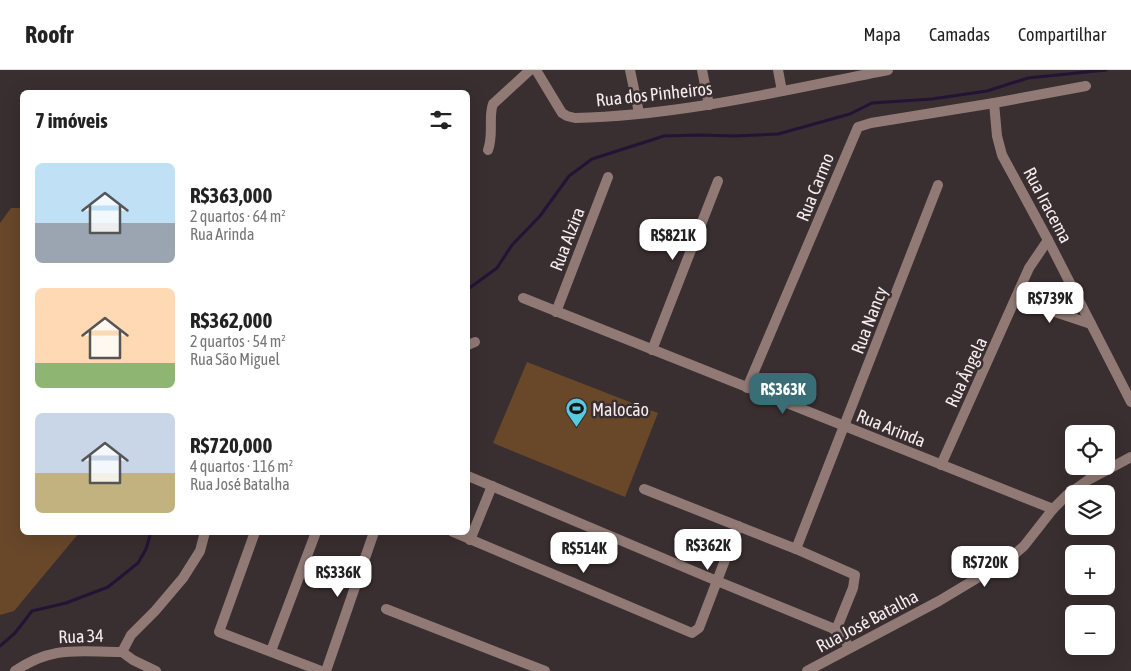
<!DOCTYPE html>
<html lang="pt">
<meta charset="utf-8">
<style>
:root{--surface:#fff;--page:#f2f2f2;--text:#222;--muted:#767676;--line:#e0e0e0;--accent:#396e77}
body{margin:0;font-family:"Asap Condensed",sans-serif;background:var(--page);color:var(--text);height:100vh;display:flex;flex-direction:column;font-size:19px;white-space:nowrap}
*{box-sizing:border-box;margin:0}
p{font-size:16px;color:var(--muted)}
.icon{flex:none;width:28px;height:28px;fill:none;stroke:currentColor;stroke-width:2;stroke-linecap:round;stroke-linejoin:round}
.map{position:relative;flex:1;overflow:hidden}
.drawer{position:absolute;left:20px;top:20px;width:450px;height:445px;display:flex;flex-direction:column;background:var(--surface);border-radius:8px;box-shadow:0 5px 20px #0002}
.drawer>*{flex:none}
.controls{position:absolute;left:1065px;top:355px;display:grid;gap:10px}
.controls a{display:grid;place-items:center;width:50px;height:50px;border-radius:8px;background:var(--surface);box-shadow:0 5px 20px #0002;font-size:25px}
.price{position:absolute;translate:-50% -42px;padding:0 11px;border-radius:10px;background:#fff;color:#222;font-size:16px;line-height:32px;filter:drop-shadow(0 1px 2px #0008)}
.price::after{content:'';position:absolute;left:50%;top:30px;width:15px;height:11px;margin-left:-8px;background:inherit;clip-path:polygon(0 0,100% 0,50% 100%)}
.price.selected{background:var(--accent);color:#fff}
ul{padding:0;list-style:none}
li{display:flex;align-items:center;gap:15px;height:125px;padding:0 15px}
li span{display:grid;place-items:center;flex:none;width:140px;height:100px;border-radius:8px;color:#555}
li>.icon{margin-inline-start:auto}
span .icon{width:60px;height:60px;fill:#fffc;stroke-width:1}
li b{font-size:21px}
h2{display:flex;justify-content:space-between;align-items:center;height:60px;padding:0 15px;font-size:21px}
header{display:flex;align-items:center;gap:30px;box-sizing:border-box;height:70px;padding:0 25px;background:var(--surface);border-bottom:1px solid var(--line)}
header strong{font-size:24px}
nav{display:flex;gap:28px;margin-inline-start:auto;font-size:18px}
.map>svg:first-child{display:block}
.green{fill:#69482a}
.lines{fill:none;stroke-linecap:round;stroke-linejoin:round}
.stream{stroke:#231436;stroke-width:3}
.minor{stroke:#917a75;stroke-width:10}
.labels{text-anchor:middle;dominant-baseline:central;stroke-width:5;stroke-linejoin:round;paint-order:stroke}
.street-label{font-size:18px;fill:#f4ecee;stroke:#392e30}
.poi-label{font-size:18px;fill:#f4ecee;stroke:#392e30;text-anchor:start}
</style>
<header>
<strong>Roofr</strong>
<nav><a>Mapa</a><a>Camadas</a><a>Compartilhar</a></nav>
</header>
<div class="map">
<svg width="1131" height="601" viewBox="0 0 1131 601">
<rect width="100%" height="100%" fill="#392e30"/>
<g class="green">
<polygon points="11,138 22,138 22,462 79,463 14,541 0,545 0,153"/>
<polygon points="527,292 658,343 625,427 493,373"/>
</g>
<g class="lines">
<g class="stream">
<polyline points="468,219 497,198 512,175 540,146 569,106 592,89 664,66 699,65 734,66 778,64 850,44 872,33 932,29 987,21 1028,8 1106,0"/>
<polyline points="0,576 15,563 32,541 66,533 108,517 138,493 146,479 151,462"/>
</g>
<g class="minor">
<path d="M536 0 562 43 567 46 575 48C678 46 786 20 888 0"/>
<polyline points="630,0 639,43"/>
<polyline points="702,0 709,35"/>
<polyline points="778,0 782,21"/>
<polyline points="1086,16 994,33 997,66 1002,85 1048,170 1131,332"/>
<path d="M488 80C494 64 488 47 493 34L530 0"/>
<polyline points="523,228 1053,439"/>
<polyline points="1016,229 1091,254"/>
<polyline points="556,242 608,107"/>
<polyline points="468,275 475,272"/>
<polyline points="652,280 718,111"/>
<polyline points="747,318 858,57 871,53 994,33"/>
<polyline points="941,395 1029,198 1048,170"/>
<polyline points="468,406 717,511 832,558 844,568 849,578"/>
<polyline points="644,419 796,479 855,505 853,518 836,560"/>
<polyline points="255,462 219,562 321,601"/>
<polyline points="453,462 692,563 699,558 738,456"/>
<polyline points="470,470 492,416"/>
<polyline points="796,479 938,115"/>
<polyline points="386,539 545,601"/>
<polyline points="271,581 316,462"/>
<polyline points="122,582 131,565 155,541 183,508 200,481 205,462"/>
<polyline points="122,582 133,590 156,601"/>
<path d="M15 601C53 575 78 582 122 582"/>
<polyline points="326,601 374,462"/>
<polyline points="807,601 939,531 1009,489 1024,476 1053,439 1067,425 1088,410 1131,387"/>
</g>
</g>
<defs>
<symbol id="stadium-pin" viewBox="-11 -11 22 30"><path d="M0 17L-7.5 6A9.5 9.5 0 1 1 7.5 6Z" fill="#55cae0" stroke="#392e30"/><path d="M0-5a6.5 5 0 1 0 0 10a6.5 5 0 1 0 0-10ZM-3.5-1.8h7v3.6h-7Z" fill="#111"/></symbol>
</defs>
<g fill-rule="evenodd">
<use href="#stadium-pin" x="564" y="326" width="25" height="34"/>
</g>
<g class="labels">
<g class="street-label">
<text transform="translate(654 24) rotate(-6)">Rua dos Pinheiros</text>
<text transform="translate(815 117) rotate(-68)">Rua Carmo</text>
<text transform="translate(1048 135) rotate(62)">Rua Iracema</text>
<text transform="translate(567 169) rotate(-69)">Rua Alzira</text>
<text transform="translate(869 250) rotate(-69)">Rua Nancy</text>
<text transform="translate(966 302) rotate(-65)">Rua Ângela</text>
<text transform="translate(891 358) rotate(22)">Rua Arinda</text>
<text transform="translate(867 551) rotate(-28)">Rua José Batalha</text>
<text transform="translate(81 566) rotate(-2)">Rua 34</text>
</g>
<g class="poi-label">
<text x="592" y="339">Malocão</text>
</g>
</g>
</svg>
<div class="controls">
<a><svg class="icon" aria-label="locate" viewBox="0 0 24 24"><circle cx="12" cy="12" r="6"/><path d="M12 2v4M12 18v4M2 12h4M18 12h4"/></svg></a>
<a><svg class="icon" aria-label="layers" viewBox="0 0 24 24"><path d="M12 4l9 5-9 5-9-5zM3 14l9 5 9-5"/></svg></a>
<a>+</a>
<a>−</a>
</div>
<b class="price" style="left:673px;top:191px">R$821K</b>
<b class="price" style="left:1050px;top:254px">R$739K</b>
<b class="price selected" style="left:783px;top:345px">R$363K</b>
<b class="price" style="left:708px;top:501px">R$362K</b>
<b class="price" style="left:584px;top:504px">R$514K</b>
<b class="price" style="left:985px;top:518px">R$720K</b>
<b class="price" style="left:338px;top:528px">R$336K</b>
<section class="drawer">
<h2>7 imóveis<svg class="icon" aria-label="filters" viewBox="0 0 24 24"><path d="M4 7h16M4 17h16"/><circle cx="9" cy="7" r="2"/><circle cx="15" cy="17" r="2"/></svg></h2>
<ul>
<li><span style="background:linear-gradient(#bfe0f5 60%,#9aa5b1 0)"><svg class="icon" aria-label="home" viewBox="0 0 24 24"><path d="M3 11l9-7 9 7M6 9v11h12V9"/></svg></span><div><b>R$363,000</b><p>2 quartos · 64 m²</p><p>Rua Arinda</p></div></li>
<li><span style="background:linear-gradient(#ffd9b3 75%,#8fb573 0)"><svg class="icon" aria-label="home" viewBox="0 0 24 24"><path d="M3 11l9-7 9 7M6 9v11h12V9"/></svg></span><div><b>R$362,000</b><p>2 quartos · 54 m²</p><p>Rua São Miguel</p></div></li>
<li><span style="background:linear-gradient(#c9d6e8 60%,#c2b280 0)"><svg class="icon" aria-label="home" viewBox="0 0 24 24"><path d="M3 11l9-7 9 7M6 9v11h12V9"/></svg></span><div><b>R$720,000</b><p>4 quartos · 116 m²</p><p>Rua José Batalha</p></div></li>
</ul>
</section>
</div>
